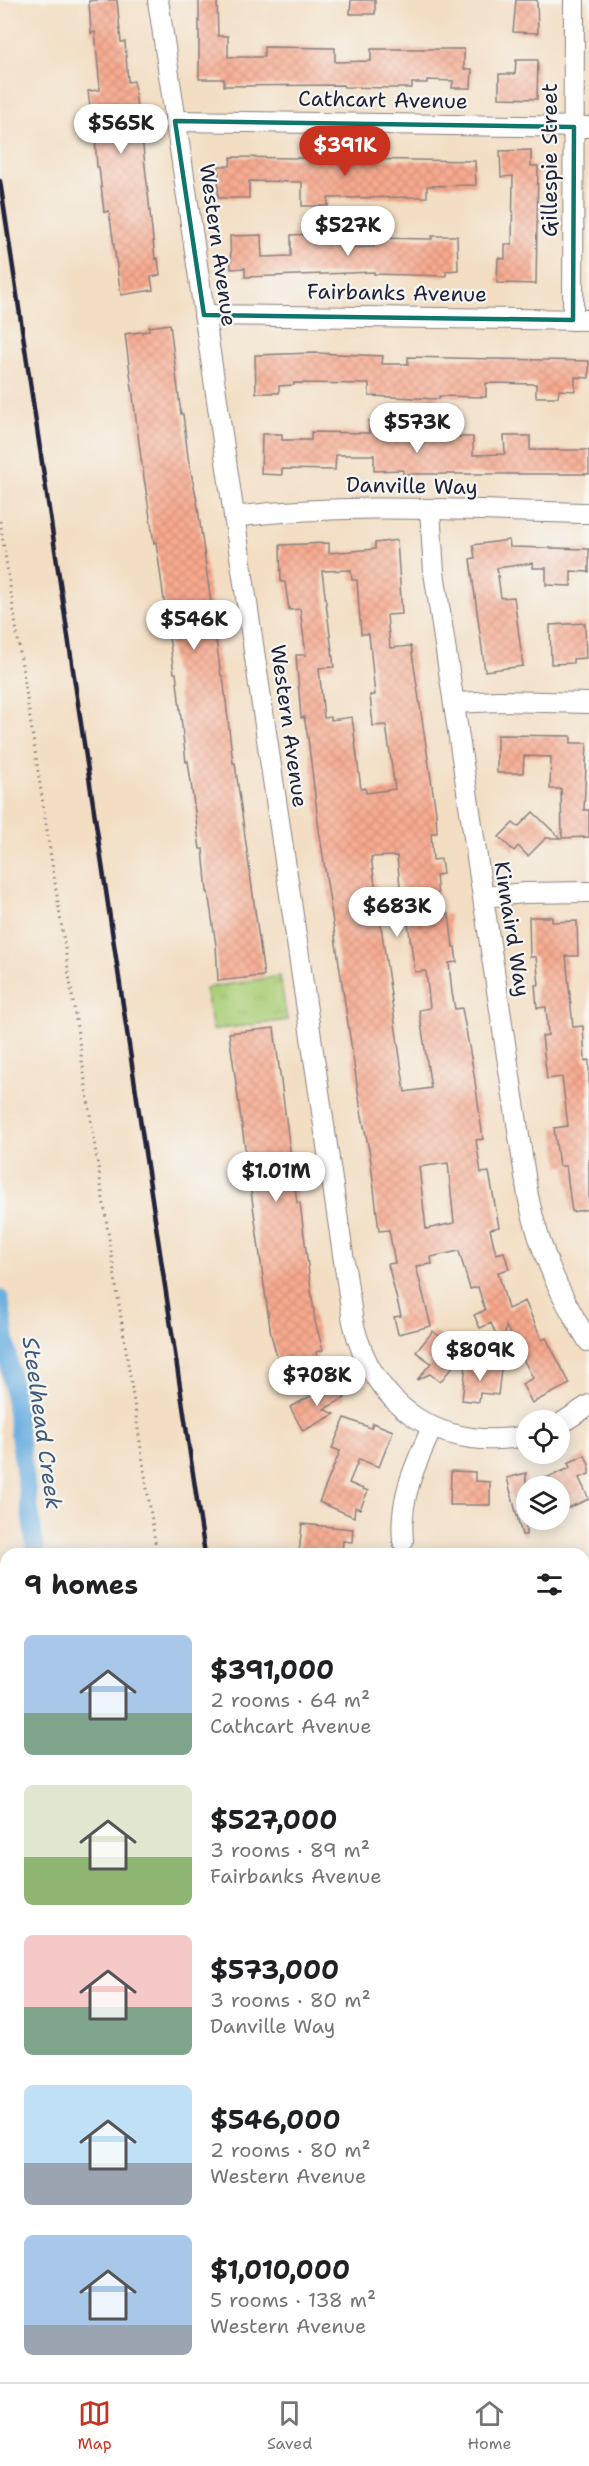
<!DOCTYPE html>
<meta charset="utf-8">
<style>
:root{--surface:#fff;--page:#f6f6f6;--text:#202124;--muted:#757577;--line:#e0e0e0;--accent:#c8321e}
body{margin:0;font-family:"Shantell Sans",sans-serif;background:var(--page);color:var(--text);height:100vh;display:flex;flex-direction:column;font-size:22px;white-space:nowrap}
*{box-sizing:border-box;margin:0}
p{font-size:20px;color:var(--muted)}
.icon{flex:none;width:33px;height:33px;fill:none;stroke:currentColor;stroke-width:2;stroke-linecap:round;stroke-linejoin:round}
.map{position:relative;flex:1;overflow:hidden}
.side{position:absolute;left:0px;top:1548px;width:590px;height:834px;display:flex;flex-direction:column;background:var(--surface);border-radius:18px 18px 0 0;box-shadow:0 3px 15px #0003}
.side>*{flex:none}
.buttons{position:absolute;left:516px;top:1410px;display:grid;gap:12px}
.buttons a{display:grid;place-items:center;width:54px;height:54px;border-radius:50%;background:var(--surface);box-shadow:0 3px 15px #0003;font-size:30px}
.price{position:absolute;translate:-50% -51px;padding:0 14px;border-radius:21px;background:#fff;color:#222;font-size:20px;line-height:39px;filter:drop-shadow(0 2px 3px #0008)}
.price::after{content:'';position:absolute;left:50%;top:36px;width:18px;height:14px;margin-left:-9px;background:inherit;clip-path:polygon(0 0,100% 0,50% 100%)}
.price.on{background:var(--accent);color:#fff}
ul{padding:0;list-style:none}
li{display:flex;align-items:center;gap:18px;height:150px;padding:0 24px}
li span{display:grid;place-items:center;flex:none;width:168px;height:120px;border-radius:9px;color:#555}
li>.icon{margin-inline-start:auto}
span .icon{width:72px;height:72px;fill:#fffc;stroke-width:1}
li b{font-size:26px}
h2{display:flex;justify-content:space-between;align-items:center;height:72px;padding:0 24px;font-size:26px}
.tabs{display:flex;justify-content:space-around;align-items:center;height:84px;border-top:2px solid var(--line);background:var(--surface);font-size:16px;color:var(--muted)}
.tabs a{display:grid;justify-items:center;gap:3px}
.tabs .on{color:var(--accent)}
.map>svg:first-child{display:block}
.grass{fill:url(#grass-tufts);stroke:#667859;stroke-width:1.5}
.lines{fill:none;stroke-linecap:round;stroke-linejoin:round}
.canal{stroke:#6bafe0;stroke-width:18}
.river{stroke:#6bafe0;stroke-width:30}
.building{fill:url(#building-cross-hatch);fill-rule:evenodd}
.minor-casing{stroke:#8a807f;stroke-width:22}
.path{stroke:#8a807f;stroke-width:3;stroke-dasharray:1.5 4.5;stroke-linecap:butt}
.minor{stroke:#fff;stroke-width:20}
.rail{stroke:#22223b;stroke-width:4.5}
.marked{fill:none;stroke:#0f766e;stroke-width:4.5;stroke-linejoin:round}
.labels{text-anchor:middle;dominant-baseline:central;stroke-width:4.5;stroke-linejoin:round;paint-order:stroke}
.street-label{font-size:21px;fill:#22223b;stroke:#f6f6f2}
.water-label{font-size:22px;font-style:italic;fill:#3f5a7d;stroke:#f6f6f2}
</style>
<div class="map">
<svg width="589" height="2382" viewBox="0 0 589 2382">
<defs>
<pattern id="grass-tufts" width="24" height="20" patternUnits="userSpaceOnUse" patternTransform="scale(1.5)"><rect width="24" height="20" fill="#abce77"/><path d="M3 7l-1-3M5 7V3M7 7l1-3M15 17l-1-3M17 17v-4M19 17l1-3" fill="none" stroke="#93b168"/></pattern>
<pattern id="building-cross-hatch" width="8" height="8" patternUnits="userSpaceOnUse" patternTransform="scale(1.5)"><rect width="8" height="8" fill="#f7a98d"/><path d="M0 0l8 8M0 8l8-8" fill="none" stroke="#d3917b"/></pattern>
</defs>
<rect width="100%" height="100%" fill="#f6f6f2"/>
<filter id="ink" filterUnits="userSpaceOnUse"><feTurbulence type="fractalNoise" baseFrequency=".0167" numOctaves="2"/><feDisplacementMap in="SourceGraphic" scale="12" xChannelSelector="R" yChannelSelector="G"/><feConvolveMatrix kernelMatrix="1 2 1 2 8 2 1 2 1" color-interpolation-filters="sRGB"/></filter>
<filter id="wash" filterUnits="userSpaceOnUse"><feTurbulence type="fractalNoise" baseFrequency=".008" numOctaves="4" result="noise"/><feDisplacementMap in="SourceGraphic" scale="24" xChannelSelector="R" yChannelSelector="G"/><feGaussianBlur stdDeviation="1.35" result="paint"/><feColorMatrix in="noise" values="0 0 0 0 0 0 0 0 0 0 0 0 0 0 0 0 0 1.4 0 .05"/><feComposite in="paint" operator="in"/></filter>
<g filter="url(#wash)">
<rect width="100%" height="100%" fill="#f3dec3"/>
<polygon class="grass" points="280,976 287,1020 213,1030 205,988"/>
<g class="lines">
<g class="canal">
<polyline points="0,1299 36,1554"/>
<polyline points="67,2376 67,2382"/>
<polyline points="426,2376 427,2382"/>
</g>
<polyline class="river" points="584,1800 589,1796"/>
</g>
<g id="blocks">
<g class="building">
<polygon points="98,0 117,0 121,42 125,42 128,82 134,81 139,128 141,128 155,259 158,258 160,275 151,277 153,290 121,295 109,211 104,212 99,167 97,167 94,123 92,124 88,91 100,90 95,32 91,33 89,1"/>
<polygon points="199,0 217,0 218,36 228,36 228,57 264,57 264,47 335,48 335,62 371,61 371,49 464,49 464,69 472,69 471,88 452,88 453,81 427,80 427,83 412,83 412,88 391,88 344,87 343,85 224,86 224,79 199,79"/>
<polygon points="351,0 375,0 375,14 350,14"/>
<polygon points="516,0 537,0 538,33 513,32"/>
<polygon points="516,60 538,60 537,99 499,98 499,74 515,74"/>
<polygon points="531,150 531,166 538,166 536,284 497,283 498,258 505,259 505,244 512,244 513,176 501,177 500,151"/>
<polygon points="231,157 475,161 476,185 427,186 427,197 328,198 328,206 302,206 302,182 249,181 249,198 218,198 219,166 230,166"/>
<polygon points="316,234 316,241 342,240 342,248 374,247 374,238 432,239 432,236 457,236 458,270 446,271 446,276 374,274 374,272 245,277 245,268 231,269 230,236 261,235 262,257 291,256 291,235"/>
<polygon points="170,324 181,414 183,414 188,457 197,501 221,676 223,676 233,763 235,763 264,976 218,981 216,945 208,892 207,892 203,849 200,849 188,761 186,762 176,673 174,673 156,542 154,543 141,458 125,334 149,331 149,327"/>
<polygon points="315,353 383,356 382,364 408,364 408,357 589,361 589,378 575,377 575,391 559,390 558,397 536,397 536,384 486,383 486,397 439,396 439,399 369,396 369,384 294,383 294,385 279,386 279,393 256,393 255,355"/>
<polygon points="369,421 383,421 383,432 397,432 397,436 473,437 473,455 505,454 504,436 530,436 530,450 589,450 589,474 403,474 403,470 374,471 374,455 336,455 335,470 282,469 282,475 261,474 262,434 282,434 282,440 311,440 311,432 369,433"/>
<path d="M397 540 402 614 387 615 390 648 411 646 436 812 437 833H431L433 860 441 859 443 874 436 875 439 906 441 915 449 914 453 947H455L457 962 449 963 452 993 455 1009 462 1008 474 1074 483 1139 476 1140 481 1173 489 1172 499 1227 490 1229 496 1254 504 1252 509 1269 498 1272 508 1309 525 1301 542 1340 546 1338 570 1384 532 1403 522 1384 533 1378 506 1326 503 1351 491 1323 480 1328 474 1315 485 1310 478 1287 470 1289 459 1251 431 1257 432 1264 416 1266 431 1326 398 1334 394 1317 401 1316 388 1264 395 1263 389 1230 379 1231 370 1155 361 1111 319 829 308 738 304 717 301 718 296 655H306L300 609 289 610 285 582H281L280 545 329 543V553L375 549V543ZM351 570 352 580H357L361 634H369L375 695H370L373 726 386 725 395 789 366 793 365 788 361 789 352 717 331 720V717L324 718 319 668 334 667 322 571ZM397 856 401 896H404L415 972 426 971 430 1008 419 1010 431 1088 405 1092 371 857ZM448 1163 454 1223 426 1229 419 1167Z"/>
<polygon points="509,540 510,547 589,549 589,572 571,571 571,586 546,585 546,568 533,568 533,563 497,568 501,598 514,597 523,666 485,671 470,559 475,558 473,545"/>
<polygon points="585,623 586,658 573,659 573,663 551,664 550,625"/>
<polygon points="497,735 571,736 571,743 587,743 584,810 589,810 589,837 562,838 561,789 550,789 551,757 524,756 523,773 497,773"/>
<polygon points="533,812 560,838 546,838 528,856 518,846 514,851 499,837 513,823 518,827"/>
<polygon points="529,917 552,917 552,922 577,921 578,956 566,956 573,1027 583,1026 585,1061 589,1060 589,1209 572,1212 566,1166 559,1166 554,1128 568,1126 562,1077 547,1079 542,1036 548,1035 546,1007 537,1008 535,985 539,985 536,957 530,957"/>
<polygon points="274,1028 297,1203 300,1203 315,1321 323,1350 316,1352 321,1371 284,1382 271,1335 229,1033"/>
<polygon points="433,1331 460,1353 460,1358 440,1382 430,1374 417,1380 431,1363 416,1352"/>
<polygon points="466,1365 501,1369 498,1395 480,1393 479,1402 462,1400"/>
<polygon points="337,1382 345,1398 324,1409 335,1414 303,1431 290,1407"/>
<polygon points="345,1418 371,1428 373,1423 393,1431 379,1467 359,1459 349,1483 368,1491 360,1509 355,1507 354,1517 319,1502 340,1451 332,1448"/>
<polygon points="585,1455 589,1465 589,1474 579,1478 589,1499 566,1509 560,1494 560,1486 527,1486 570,1468 568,1463"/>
<polygon points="451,1471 475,1472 475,1481 490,1482 490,1505 450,1505"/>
<polygon points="526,1473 526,1535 522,1535 507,1478"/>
<polygon points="302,1524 353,1529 352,1542 343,1541 342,1554 299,1554"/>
</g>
</g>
</g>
<g filter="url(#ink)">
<use href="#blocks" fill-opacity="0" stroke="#8a807f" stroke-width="1.5"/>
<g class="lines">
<defs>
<g id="minor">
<path d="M158 0 353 1322C373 1407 440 1452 526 1436"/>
<polyline points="175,121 589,127"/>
<polyline points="204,315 589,320"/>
<polyline points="573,320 574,0"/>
<path d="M430 510 434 572 528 1196C539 1249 559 1296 589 1342"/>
<path d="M234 517C352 502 471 511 589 513"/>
<polyline points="454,703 499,701 589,703"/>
<polyline points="483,897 525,893 589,892"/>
<polyline points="560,1424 589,1405"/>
<path d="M403 1541C399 1498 415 1465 432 1428"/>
<polyline points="584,2150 589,2146"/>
<polyline points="547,2376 548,2382"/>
</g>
</defs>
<use href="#minor" class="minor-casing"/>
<g class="path">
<polyline points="0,521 157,1554"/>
<polyline points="584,1605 589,1601"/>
<polyline points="584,1651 589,1647"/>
<polyline points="584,1967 589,1963"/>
<polyline points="290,2376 290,2382"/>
</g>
<use href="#minor" class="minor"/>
<g class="rail">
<polyline points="0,181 205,1554"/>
<polyline points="326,2376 327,2382"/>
</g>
</g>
</g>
<path class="marked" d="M175 121 574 127 573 320 204 315Z"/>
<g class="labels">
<g class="street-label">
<text transform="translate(383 100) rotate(1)">Cathcart Avenue</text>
<text transform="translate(550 160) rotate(-90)">Gillespie Street</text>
<text transform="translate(218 245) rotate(82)">Western Avenue</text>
<text transform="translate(397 293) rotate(1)">Fairbanks Avenue</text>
<text transform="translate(412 486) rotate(1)">Danville Way</text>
<text transform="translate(289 726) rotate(82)">Western Avenue</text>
<text transform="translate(512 929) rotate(81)">Kinnaird Way</text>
</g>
<g class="water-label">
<text transform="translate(42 1423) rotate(82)">Steelhead Creek</text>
</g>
</g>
</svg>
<div class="buttons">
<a><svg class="icon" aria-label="locate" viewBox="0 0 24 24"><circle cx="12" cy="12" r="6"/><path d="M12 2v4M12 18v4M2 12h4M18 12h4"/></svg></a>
<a><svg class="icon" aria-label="layers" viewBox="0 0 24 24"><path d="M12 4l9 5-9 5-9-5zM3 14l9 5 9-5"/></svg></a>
</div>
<b class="price" style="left:121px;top:155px">$565K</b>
<b class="price on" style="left:345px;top:177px">$391K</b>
<b class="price" style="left:348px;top:257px">$527K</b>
<b class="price" style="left:417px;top:454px">$573K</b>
<b class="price" style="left:194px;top:651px">$546K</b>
<b class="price" style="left:397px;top:938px">$683K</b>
<b class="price" style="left:276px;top:1203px">$1.01M</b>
<b class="price" style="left:480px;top:1382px">$809K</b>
<b class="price" style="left:317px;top:1407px">$708K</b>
<section class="side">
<h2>9 homes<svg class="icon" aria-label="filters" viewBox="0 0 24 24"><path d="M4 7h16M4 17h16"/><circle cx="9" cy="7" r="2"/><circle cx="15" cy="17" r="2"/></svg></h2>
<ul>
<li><span style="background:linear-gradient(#a9c7e8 65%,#7fa58c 0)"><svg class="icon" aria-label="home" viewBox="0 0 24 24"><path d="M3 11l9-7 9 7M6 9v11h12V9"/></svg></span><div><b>$391,000</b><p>2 rooms · 64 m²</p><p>Cathcart Avenue</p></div></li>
<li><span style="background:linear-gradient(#dfe7d0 60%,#8fb573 0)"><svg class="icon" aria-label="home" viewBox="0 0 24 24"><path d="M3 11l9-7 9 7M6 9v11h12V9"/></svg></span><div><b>$527,000</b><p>3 rooms · 89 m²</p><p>Fairbanks Avenue</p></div></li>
<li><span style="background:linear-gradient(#f6c9c9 60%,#7fa58c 0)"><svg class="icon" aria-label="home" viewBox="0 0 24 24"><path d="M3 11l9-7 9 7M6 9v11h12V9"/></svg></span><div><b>$573,000</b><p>3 rooms · 80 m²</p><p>Danville Way</p></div></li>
<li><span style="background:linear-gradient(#bfe0f5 65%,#9aa5b1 0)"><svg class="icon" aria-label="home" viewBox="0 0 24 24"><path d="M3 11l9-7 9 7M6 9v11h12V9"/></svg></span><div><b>$546,000</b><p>2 rooms · 80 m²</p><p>Western Avenue</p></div></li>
<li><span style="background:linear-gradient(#a9c7e8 75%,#9aa5b1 0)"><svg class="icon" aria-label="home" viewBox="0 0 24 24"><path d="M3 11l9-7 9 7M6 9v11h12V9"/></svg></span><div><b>$1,010,000</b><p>5 rooms · 138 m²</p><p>Western Avenue</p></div></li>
</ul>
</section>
</div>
<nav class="tabs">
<a class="on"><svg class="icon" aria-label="map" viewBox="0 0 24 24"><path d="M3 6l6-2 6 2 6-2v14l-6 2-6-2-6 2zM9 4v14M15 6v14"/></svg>Map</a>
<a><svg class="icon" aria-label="saved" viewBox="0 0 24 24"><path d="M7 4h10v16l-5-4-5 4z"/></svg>Saved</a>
<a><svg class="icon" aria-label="home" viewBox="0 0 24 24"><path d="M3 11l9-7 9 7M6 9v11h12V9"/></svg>Home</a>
</nav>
